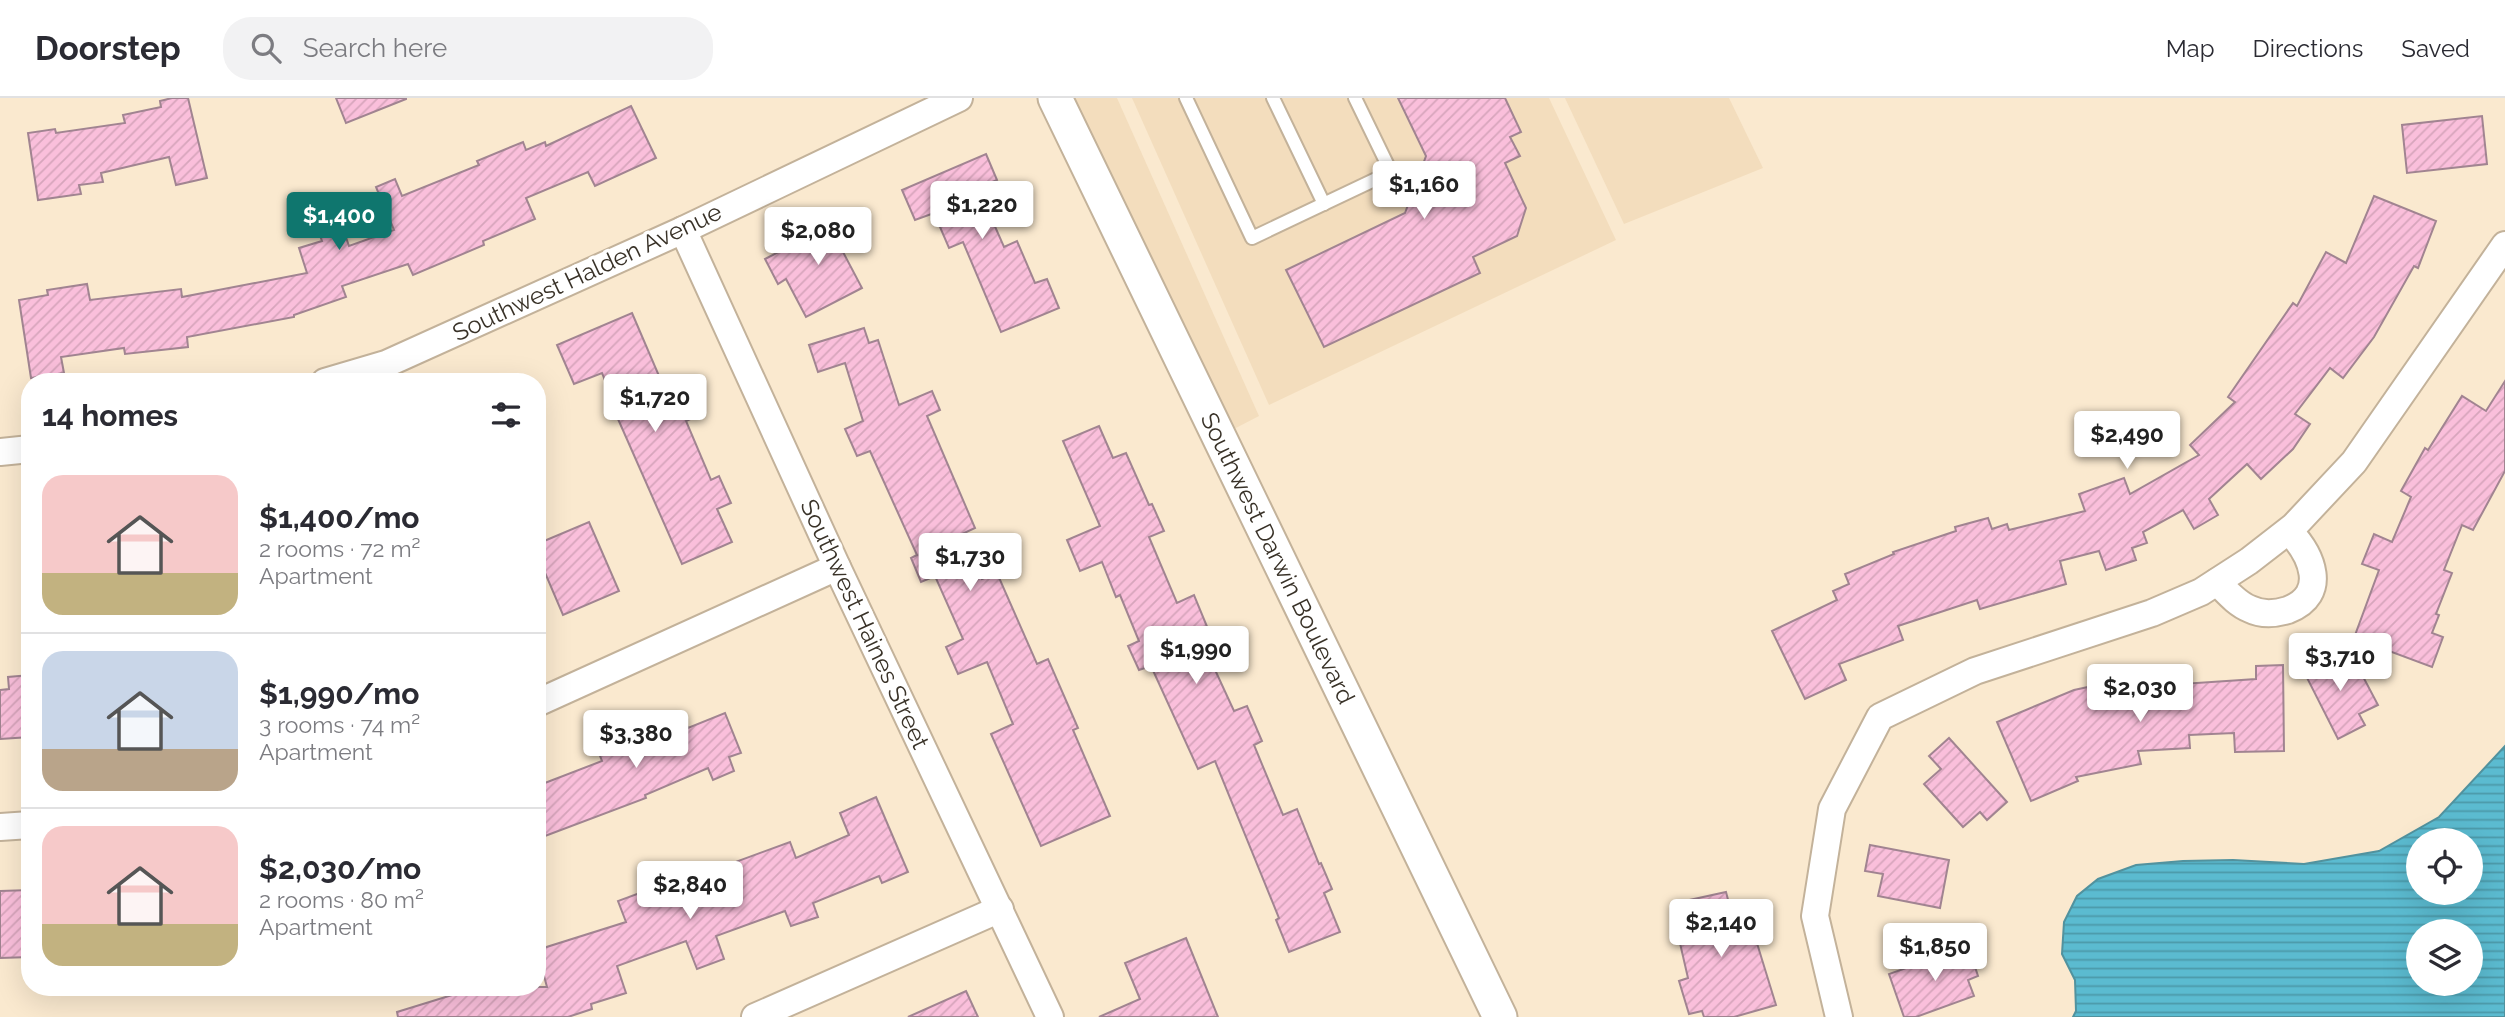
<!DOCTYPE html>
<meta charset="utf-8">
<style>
:root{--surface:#fff;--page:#f2f2f3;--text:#2b2b33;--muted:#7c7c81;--line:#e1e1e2;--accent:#0f766e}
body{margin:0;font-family:Raleway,sans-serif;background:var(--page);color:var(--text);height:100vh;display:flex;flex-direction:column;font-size:26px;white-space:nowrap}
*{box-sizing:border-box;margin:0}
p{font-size:23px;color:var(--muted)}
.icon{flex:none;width:38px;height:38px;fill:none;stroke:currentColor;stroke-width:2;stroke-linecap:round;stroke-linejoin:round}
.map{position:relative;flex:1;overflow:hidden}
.sheet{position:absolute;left:21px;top:275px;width:525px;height:623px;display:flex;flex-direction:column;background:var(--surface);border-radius:28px;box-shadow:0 7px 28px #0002}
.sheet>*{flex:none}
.tools{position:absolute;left:2406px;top:730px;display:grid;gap:14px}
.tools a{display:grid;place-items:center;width:77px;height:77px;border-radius:50%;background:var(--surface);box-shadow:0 7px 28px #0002;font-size:35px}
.price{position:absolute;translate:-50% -60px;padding:0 16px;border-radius:7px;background:#fff;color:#222;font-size:23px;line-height:46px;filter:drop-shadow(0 2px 4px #0008)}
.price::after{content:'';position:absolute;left:50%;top:42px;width:21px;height:16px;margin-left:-10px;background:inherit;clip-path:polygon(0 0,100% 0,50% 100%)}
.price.active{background:var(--accent);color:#fff}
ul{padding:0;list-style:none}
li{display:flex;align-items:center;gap:21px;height:175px;padding:0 21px}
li+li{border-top:2px solid var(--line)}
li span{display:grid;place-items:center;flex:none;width:196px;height:140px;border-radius:21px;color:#555}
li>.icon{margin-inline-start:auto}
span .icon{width:84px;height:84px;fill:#fffc;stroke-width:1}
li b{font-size:30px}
h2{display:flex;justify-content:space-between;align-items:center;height:84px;padding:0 21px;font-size:30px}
header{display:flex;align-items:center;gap:42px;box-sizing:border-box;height:98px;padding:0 35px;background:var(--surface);border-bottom:2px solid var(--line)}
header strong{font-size:33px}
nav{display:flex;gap:38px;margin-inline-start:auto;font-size:24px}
.search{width:490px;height:63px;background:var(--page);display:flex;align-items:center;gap:18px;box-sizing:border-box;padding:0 24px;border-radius:28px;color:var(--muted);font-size:26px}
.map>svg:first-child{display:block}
.built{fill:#f3ddbd}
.water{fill:url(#water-rules);stroke:#51929e;stroke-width:2;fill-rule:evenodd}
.building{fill:url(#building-hatch);stroke:#a18491;stroke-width:2}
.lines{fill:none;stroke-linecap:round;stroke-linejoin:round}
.service-casing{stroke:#c3b29a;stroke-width:16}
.minor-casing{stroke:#c3b29a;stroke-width:30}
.tertiary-casing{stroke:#c3b29a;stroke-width:37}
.service{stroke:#fff;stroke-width:12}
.minor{stroke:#fff;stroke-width:26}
.tertiary{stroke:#fff;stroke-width:33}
.labels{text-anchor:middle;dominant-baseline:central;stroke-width:7;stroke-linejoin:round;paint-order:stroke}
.street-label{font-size:24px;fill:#393228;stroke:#fff}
</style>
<header>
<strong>Doorstep</strong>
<div class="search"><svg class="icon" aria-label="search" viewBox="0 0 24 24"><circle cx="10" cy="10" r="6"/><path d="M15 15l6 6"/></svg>Search here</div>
<nav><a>Map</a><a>Directions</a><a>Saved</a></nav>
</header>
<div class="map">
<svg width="2505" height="919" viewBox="0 0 2505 919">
<defs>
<pattern id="water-rules" width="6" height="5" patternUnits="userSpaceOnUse" patternTransform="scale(1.75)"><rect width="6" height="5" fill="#5bbbd0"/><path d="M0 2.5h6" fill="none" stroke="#4c99a9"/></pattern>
<pattern id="building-hatch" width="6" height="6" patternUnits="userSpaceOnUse" patternTransform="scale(1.75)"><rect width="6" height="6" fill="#fabfdb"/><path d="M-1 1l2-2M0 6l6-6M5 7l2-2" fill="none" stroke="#d7a5bc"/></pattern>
</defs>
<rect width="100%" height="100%" fill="#fae9cf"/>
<g class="built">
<polygon points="1071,0 1117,0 1259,318 1232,332"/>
<polygon points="1132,0 1549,0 1616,142 1269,307"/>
<polygon points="1565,0 1729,0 1763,70 1624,126"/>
</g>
<path class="water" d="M2505 648V919H2073L2076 913 2075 882 2062 856 2064 824 2077 798 2098 781 2136 767 2183 763 2233 762 2304 766 2379 753 2439 719ZM2418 742H2471V794H2418ZM2418 833H2471V886H2418Z"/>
<g class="building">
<polygon points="172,0 188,0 207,80 176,87 169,59 101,75 103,84 79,87 81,96 38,102 28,35 55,31 56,35 125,25 123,17 161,9 160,3"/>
<polygon points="336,0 406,0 406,1 346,25"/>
<polygon points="1398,0 1505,0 1521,34 1510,39 1520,58 1505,65 1526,110 1517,138 1473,159 1480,175 1324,249 1286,172 1405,115 1426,58"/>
<polygon points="631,8 656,60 595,88 588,74 526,100 535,121 483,143 484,147 413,177 408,166 342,188 346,199 294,217 294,219 187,239 188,249 125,256 124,250 61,259 64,275 31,280 19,202 48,197 47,192 87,186 90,202 181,191 182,199 307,175 299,150 322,143 317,130 340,122 349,148 394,132 376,89 395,81 402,98 479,67 477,63 523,44 526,52 545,44 546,48"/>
<polygon points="2482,18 2487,66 2407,75 2402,27"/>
<polygon points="986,56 997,82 978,90 1004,149 1017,143 1035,185 1047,181 1059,210 1001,234 963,144 949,150 934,115 915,122 902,92"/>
<polygon points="2374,98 2436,123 2418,170 2414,168 2374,239 2343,280 2330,270 2295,316 2310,326 2293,351 2261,381 2247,366 2209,401 2218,417 2194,431 2183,412 2143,434 2147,445 2132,450 2136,462 2106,472 2099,453 2060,463 2066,486 1980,511 1977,502 1898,528 1903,542 1839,566 1846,582 1805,601 1772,533 1837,502 1833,493 1849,486 1845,476 1894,456 1893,454 1956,433 1955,429 1988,420 1992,431 2007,426 2009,432 2085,413 2079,396 2124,380 2130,396 2199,357 2190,347 2235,304 2228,299 2293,205 2297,208 2326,154 2346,165"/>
<polygon points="846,119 860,145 843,154 862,190 806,219 786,181 778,186 765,161"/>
<polygon points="632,215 668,299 685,292 697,318 686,323 711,382 719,378 731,405 717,411 732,444 682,466 618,321 621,320 602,275 574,286 557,247"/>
<polygon points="864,230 869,245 878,242 899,307 932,293 940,312 927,318 975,430 962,436 982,481 997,475 1037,566 1048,561 1078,630 1073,632 1110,718 1041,748 991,636 1013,626 987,564 958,576 946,549 963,541 935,478 921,484 911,460 917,457 870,353 857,358 845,331 863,323 845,265 818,274 809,247"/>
<polygon points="2505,283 2505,373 2473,432 2462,427 2444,472 2452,475 2436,516 2439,517 2432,535 2443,539 2432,569 2354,540 2379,472 2362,466 2374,436 2392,444 2411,399 2401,393 2425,350 2428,352 2462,298 2486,313"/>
<polygon points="1099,328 1113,360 1126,355 1149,407 1152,406 1164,433 1149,439 1177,505 1194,497 1208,531 1198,535 1234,613 1247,608 1262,643 1254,647 1283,717 1297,711 1319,766 1321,765 1332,791 1324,795 1340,834 1289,854 1276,822 1279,820 1215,663 1198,671 1151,568 1139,572 1128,548 1139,543 1120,497 1116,499 1102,464 1080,473 1067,442 1100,428 1063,343"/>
<polygon points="589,424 619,493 563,517 537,456 537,446"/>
<polygon points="2349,552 2378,607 2359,616 2365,627 2338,641 2300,566 2322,554 2337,583"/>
<polygon points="2283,567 2284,653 2235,654 2234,635 2189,637 2190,650 2138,653 2141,666 2076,679 2078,683 2031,703 1997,624 2074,592 2158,574 2157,569 2181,568 2182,586 2256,581 2256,568"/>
<polygon points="30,577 30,639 0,641 0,592 9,591 8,579"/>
<polygon points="682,614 688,630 725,615 741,655 729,659 734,673 713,682 708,670 645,697 646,700 537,741 537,688 602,663 596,648"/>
<polygon points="1949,640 2007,704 1987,722 1980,714 1963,729 1924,686 1941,671 1929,658"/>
<polygon points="876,699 908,774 882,785 879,778 813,805 818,819 791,828 785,813 716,838 724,861 697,871 686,843 617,868 626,895 591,906 592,911 568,919 398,919 397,914 478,889 547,889 537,852 626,824 618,803 672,783 677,795 722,778 719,770 790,744 796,760 849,737 840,715"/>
<polygon points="1870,747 1949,762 1940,810 1878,798 1883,776 1865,773"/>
<polygon points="30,792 30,859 0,860 0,793"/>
<polygon points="1726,794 1732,817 1754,812 1760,841 1756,842 1776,907 1734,919 1704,919 1702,913 1689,916 1679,883 1688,880 1671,806"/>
<polygon points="1186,840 1218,919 1099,919 1140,901 1125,865"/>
<polygon points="1968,848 1978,878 1968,882 1974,898 1916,919 1904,919 1889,876"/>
<polygon points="966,893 978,919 908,919"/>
</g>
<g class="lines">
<defs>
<g id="service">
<polyline points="1186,0 1252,140 1391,74 1355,0"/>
<polyline points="1273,0 1324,106"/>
</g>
<g id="minor">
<polyline points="683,132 837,469 1050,919"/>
<polyline points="325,284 386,266 683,132 959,0"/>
<polyline points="0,354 30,351"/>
<path d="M2217 484C2227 494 2237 506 2250 511 2262 517 2275 516 2288 512 2329 496 2312 457 2289 433"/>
<polyline points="537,605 837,469"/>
<polyline points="0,729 30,727"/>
<polyline points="755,919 1000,811"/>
<polyline points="1839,919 1815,818 1832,711 1880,619 1975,573 2152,515 2201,494 2249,463 2294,428 2354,364 2505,147"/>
</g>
<polyline id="tertiary" points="1055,0 1500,919"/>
</defs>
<use href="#service" class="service-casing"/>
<use href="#minor" class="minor-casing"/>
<use href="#tertiary" class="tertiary-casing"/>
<use href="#service" class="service"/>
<use href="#minor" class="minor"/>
<use href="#tertiary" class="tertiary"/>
</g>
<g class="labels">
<g class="street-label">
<text transform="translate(587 174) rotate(-25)">Southwest Halden Avenue</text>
<text transform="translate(1278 460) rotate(64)">Southwest Darwin Boulevard</text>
<text transform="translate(865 526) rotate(65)">Southwest Haines Street</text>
</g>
</g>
</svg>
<div class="tools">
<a><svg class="icon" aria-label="locate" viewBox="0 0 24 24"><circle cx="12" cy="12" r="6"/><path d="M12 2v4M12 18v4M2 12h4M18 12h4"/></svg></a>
<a><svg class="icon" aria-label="layers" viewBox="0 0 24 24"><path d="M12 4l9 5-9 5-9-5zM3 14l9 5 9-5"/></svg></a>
</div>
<b class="price" style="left:1424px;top:123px">$1,160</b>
<b class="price" style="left:982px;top:143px">$1,220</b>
<b class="price active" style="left:339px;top:154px">$1,400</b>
<b class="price" style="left:818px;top:169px">$2,080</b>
<b class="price" style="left:655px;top:336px">$1,720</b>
<b class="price" style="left:2127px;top:373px">$2,490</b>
<b class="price" style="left:970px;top:495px">$1,730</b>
<b class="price" style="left:1196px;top:588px">$1,990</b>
<b class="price" style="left:2340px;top:595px">$3,710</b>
<b class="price" style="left:2140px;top:626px">$2,030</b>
<b class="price" style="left:636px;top:672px">$3,380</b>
<b class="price" style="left:690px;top:823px">$2,840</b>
<b class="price" style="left:1721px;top:861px">$2,140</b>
<b class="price" style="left:1935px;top:885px">$1,850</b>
<section class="sheet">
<h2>14 homes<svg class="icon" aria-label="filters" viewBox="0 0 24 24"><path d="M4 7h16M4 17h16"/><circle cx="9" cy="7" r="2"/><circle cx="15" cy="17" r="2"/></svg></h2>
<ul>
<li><span style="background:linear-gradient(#f6c9c9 70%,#c2b280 0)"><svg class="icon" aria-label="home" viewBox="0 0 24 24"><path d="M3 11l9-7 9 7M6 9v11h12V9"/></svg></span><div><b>$1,400/mo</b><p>2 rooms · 72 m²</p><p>Apartment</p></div></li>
<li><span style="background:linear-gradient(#c9d6e8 70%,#b9a48a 0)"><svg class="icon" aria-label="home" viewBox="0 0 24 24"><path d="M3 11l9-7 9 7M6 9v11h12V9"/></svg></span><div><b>$1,990/mo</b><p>3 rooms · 74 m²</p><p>Apartment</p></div></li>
<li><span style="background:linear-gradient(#f6c9c9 70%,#c2b280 0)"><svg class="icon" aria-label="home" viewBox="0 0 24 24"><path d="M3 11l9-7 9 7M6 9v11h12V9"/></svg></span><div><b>$2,030/mo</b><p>2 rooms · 80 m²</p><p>Apartment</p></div></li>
</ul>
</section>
</div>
